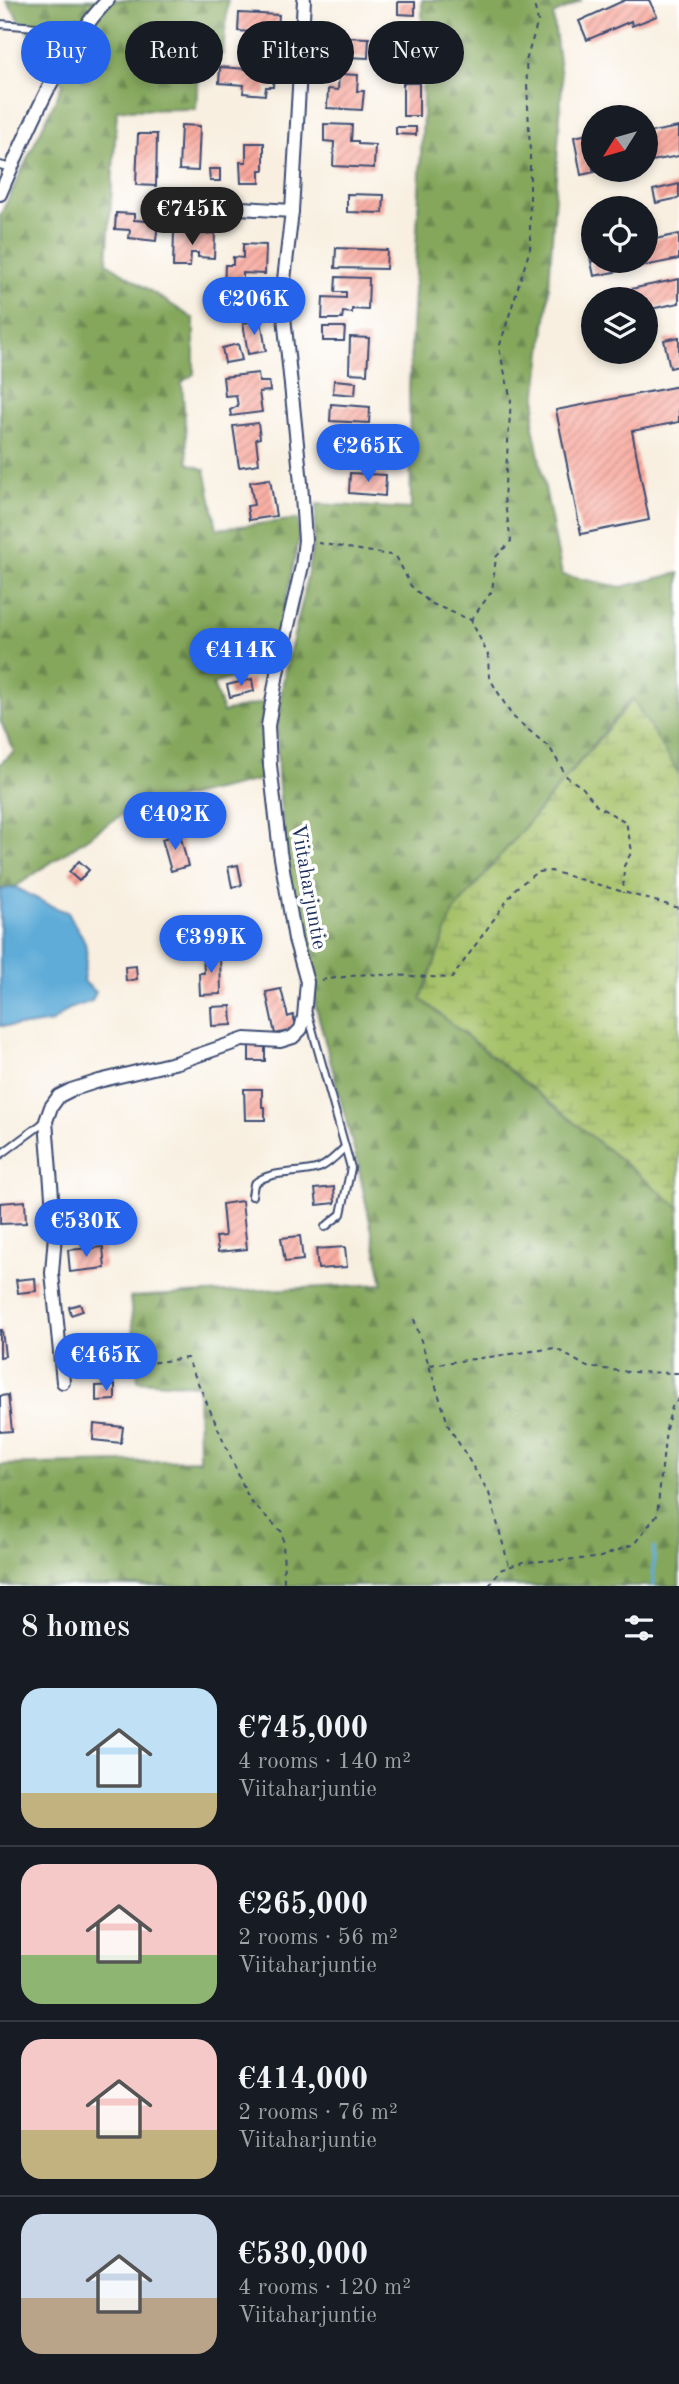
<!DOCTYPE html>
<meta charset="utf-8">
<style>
:root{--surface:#171b24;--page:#242831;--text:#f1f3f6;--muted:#9ea1a6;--line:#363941;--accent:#2563eb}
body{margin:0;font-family:"Old Standard TT",serif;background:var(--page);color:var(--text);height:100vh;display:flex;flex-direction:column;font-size:26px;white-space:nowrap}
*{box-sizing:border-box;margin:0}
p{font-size:23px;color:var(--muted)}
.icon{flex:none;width:38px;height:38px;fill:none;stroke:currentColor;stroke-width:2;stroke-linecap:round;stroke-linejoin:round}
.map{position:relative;height:1586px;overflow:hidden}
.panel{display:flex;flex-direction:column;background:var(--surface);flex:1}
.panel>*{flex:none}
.banner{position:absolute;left:21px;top:21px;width:637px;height:63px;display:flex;gap:14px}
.needle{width:46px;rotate:233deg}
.controls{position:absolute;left:581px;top:105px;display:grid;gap:14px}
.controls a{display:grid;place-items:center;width:77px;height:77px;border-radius:50%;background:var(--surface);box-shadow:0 4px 10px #0003;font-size:35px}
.price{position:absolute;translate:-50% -60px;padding:0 16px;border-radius:24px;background:var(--accent);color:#fff;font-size:23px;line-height:46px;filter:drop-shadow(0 2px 4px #0008)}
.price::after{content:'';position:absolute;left:50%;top:42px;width:21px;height:16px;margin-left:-10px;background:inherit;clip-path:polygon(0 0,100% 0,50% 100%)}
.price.on{background:#222;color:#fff}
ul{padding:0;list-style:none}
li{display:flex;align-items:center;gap:21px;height:175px;padding:0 21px}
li+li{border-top:2px solid var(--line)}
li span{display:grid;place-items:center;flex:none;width:196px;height:140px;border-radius:21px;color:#555}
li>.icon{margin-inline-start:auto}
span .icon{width:84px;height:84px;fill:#fffc;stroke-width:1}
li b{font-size:30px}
h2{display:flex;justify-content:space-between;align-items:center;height:84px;padding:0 21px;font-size:30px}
.tag{padding:0 24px;border-radius:32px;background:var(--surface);box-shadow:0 4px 10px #0003;font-size:24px;line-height:63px}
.tag.on{background:var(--accent);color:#fff}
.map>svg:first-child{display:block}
.forest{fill:url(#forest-firs);stroke:#506b5d;stroke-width:2}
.wetland{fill:url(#wetland-marsh);stroke:#607863;stroke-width:2}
.water{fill:#5facd8;stroke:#3d6e9b;stroke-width:2}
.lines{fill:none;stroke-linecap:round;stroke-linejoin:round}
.stream{stroke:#5facd8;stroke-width:3.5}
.building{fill:url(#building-hatch)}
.lane-casing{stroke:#3c4c72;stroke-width:10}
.street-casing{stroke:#3c4c72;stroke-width:16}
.path{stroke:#3c4c72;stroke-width:2;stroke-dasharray:5 5;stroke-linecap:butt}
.lane{stroke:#fff;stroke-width:6}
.street{stroke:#fff;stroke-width:12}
.labels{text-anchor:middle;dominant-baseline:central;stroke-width:7;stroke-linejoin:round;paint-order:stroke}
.street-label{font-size:21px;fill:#1b2f5e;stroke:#fff}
</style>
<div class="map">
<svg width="679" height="1586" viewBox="0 0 679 1586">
<defs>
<pattern id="forest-firs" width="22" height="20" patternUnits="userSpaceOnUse" patternTransform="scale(1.75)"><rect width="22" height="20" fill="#84a75c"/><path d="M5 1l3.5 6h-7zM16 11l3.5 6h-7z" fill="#6b884f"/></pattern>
<pattern id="wetland-marsh" width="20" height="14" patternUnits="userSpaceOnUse" patternTransform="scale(1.75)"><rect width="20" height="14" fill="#a5c168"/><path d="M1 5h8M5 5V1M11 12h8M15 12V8" fill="none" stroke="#869d59"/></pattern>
<pattern id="building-hatch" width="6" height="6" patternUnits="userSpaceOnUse" patternTransform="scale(1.75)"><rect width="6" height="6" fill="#f9a79b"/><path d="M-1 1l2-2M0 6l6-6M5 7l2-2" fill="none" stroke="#c98882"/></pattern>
</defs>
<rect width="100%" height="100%" fill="#fff"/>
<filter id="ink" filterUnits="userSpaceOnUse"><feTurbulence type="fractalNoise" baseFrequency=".0143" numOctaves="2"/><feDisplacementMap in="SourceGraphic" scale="14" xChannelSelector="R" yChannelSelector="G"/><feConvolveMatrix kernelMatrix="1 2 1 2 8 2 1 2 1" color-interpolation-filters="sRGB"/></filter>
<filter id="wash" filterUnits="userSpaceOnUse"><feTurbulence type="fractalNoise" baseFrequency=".00686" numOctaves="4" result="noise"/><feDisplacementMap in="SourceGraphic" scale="28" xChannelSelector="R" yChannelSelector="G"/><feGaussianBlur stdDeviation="1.57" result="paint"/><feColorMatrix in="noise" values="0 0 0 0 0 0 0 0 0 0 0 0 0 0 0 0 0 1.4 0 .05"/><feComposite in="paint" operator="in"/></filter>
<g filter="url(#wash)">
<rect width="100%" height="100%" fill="#f8efe0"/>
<g class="forest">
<polygon points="6,0 228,0 223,54 199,54 196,109 117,110 107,263 194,319 194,374 182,382 188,463 205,470 217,529 298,519 299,539 272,665 213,684 223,712 264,702 261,733 263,779 127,811 15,887 0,890 0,764 14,752 0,720 0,216 63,84"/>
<polygon points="422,0 582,0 553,15 562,84 548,302 533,426 562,575 621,587 679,573 679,774 632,699 454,911 421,999 679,1207 679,1586 0,1586 0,1465 199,1460 198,1385 138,1381 130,1297 383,1284 358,1165 305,966 285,855 278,777 277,726 284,675 302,603 313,544 317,504 411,509 409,389 423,114"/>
</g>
<polygon class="wetland" points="633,699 679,774 679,1207 421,999 454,911"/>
<path class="water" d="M15 887C33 896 49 907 68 912 72 921 77 928 82 936 90 950 85 966 83 981L96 992 92 1001 69 1009 52 1022 26 1026H0V890Z"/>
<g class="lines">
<polyline class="stream" points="653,1586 654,1548"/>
</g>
<g id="blocks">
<g class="building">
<polygon points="625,0 649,0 657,16 632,26 631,21 587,40 579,21"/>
<polygon points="398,2 415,2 415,15 398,14"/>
<polygon points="239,13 279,15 277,40 263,39 263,33 238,31"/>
<polygon points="325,25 340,26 339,37 369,38 368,58 324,56"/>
<polygon points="404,27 415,28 415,39 404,39"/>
<polygon points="220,67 274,71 273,87 266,87 265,95 243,93 244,85 219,83"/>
<polygon points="339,74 358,75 357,91 364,91 362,110 327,108 328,89 338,90"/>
<rect x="403" y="83" width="16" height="33"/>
<polygon points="324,124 352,125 351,141 358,141 358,144 375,145 374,168 333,166 334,142 324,141"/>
<polygon points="181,125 200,126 198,171 179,170"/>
<polygon points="396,127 416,127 416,135 396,134"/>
<polygon points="679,127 679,156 646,162 646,133"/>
<polygon points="593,133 593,170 599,171 581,175 574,137"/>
<polygon points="138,134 157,134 156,186 136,185"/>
<polygon points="246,143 264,143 264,170 260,170 260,183 241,183 240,162 246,162"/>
<polygon points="209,169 220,169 220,181 210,181"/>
<polygon points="679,184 679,198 656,203 653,190"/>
<polygon points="347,194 384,195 383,213 347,212"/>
<polygon points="116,213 134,214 134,220 158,222 156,241 129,238 130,230 115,229"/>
<polygon points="174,232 192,232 192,235 215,233 214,258 198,257 198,253 191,253 190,267 173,267"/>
<polygon points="679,234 679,259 594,276 589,252 593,251 593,261 646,261 646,241"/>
<polygon points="243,244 266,245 265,274 243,273 243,290 224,289 225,265 233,265 233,257 243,258"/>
<polygon points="336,248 387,250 386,269 335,268"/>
<polygon points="336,277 369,278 368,310 352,309 352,313 343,312 342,319 322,319 323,297 346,298 346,292 335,292"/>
<polygon points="679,279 679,303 646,310 646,299 618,299 616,292"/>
<polygon points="261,320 266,351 248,354 243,323"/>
<polygon points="323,327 345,327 344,341 323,341"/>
<polygon points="350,337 369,338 367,374 349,373"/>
<polygon points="679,337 679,366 670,368 664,340"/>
<polygon points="238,344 242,360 225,363 222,348"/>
<polygon points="258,373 259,382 269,382 270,391 259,392 262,412 231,416 230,410 238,406 236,395 225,396 223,377"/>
<polygon points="334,380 356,382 355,395 333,393"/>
<polygon points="679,386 679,422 632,431 649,520 581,534 556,410"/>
<polygon points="331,404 370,407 369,423 330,421"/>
<polygon points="258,423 260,438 256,439 259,464 239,467 233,426"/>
<polygon points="350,473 386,475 385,496 349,493"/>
<polygon points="270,479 276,516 249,520 247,506 254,505 250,482"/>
<polygon points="252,679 254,691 230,697 227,685"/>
<polygon points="180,834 188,866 171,871 162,839"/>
<polygon points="79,861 89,870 79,881 69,872"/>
<polygon points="238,865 242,885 232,887 228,867"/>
<polygon points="203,953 220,953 221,994 200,995 199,973 204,973"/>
<polygon points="136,966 137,979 126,981 125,967"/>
<polygon points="281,989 288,1017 293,1015 297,1029 275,1034 266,992"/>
<polygon points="231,1006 232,1025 212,1026 211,1007"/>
<rect x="249" y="1043" width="16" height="18"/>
<polygon points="244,1089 262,1089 262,1107 265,1107 265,1120 245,1120"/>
<polygon points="334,1187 335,1203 317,1205 315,1189"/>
<polygon points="25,1201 26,1223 0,1224 0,1203"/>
<polygon points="242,1201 247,1249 218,1252 216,1237 225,1236 222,1204"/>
<polygon points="300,1236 303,1260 285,1262 281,1238"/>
<polygon points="103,1247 105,1268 70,1272 68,1250"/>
<polygon points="345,1247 347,1267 318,1269 316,1249"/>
<polygon points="35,1278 36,1291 18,1293 16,1280"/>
<polygon points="80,1304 83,1311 71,1315 69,1307"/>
<polygon points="0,1330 2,1330 5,1356 0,1357"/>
<polygon points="115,1385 115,1400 96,1401 96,1386"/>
<polygon points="8,1395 12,1431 0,1432 0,1396"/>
<polygon points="94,1424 123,1427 121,1443 93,1440"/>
</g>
</g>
</g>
<g filter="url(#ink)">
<use href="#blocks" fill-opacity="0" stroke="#3c4c72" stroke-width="2"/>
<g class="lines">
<defs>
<g id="lane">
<polyline points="0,24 48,28 77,25 84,27"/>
<polyline points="0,165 11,168"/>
<polyline points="308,1014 351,1168 341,1214 325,1227"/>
<polyline points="0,1155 46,1121"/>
<path d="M252 1196 254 1184C271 1169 298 1175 319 1168 329 1164 337 1155 345 1147"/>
</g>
<g id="street">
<path d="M0 194C26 134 63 45 108 0"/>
<polyline points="189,205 292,211"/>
<polyline points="63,1382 52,1273 55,1235 46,1121 51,1107 59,1096 71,1090 99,1081 178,1062 245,1039 280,1041 293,1037 301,1029 304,1017 307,982 295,939 280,852 270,765 268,726 277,673 302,566 305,540 301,483 282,297 292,211 304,0"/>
</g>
</defs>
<use href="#lane" class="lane-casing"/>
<use href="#street" class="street-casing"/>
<g class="path">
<polyline points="318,543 396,556 411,586 430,603 471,620 488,655 489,677 512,716 550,748 567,777 583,788 597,806 626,822 632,851 624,866 623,893"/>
<polyline points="471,620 492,591 496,557 511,541 504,498 511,400 499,348 530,249 530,151 526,61 538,21 533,0"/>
<polyline points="321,980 367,974 452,978 516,888 537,872 551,871 679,908"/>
<polyline points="414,1319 449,1427 489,1493 509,1566"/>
<polyline points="430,1365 555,1348 587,1367 629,1372 679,1373"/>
<polyline points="74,1373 187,1358 250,1501 283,1533 284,1586"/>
<polyline points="489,1586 500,1570 523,1562 598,1558 634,1544 657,1515 666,1429 672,1407 679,1399"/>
</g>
<use href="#lane" class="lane"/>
<use href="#street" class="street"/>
</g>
</g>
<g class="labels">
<g class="street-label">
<text transform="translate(308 887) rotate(80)">Viitaharjuntie</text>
</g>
</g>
</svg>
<div class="controls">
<a><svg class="needle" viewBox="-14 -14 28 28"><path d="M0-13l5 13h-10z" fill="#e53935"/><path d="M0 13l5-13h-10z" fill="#9ea1a6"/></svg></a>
<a><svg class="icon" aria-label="locate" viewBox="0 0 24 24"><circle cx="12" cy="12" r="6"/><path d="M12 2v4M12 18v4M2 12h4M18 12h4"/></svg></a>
<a><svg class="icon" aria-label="layers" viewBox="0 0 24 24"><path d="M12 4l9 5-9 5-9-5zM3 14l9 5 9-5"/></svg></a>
</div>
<b class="price on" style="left:192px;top:247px">€745K</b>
<b class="price" style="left:254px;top:337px">€206K</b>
<b class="price" style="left:368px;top:484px">€265K</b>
<b class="price" style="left:241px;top:688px">€414K</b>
<b class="price" style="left:175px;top:852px">€402K</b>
<b class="price" style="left:211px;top:975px">€399K</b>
<b class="price" style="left:86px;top:1259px">€530K</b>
<b class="price" style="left:106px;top:1393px">€465K</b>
<div class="banner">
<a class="tag on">Buy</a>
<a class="tag">Rent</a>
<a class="tag">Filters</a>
<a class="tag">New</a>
</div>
</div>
<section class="panel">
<h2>8 homes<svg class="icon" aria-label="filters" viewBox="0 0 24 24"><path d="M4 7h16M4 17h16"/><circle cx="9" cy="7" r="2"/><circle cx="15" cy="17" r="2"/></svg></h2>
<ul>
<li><span style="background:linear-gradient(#bfe0f5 75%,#c2b280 0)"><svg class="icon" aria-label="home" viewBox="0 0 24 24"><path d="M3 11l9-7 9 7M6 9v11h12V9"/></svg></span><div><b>€745,000</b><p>4 rooms · 140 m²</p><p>Viitaharjuntie</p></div></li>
<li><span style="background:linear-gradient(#f6c9c9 65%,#8fb573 0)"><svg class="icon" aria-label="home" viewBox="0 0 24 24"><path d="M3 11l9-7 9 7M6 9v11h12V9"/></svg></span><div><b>€265,000</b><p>2 rooms · 56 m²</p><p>Viitaharjuntie</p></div></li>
<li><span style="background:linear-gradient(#f6c9c9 65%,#c2b280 0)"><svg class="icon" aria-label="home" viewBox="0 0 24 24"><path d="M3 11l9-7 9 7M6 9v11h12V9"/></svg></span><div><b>€414,000</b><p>2 rooms · 76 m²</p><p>Viitaharjuntie</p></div></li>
<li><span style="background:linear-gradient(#c9d6e8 60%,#b9a48a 0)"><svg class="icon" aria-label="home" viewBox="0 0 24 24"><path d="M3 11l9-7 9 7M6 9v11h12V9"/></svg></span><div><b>€530,000</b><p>4 rooms · 120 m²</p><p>Viitaharjuntie</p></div></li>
</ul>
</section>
